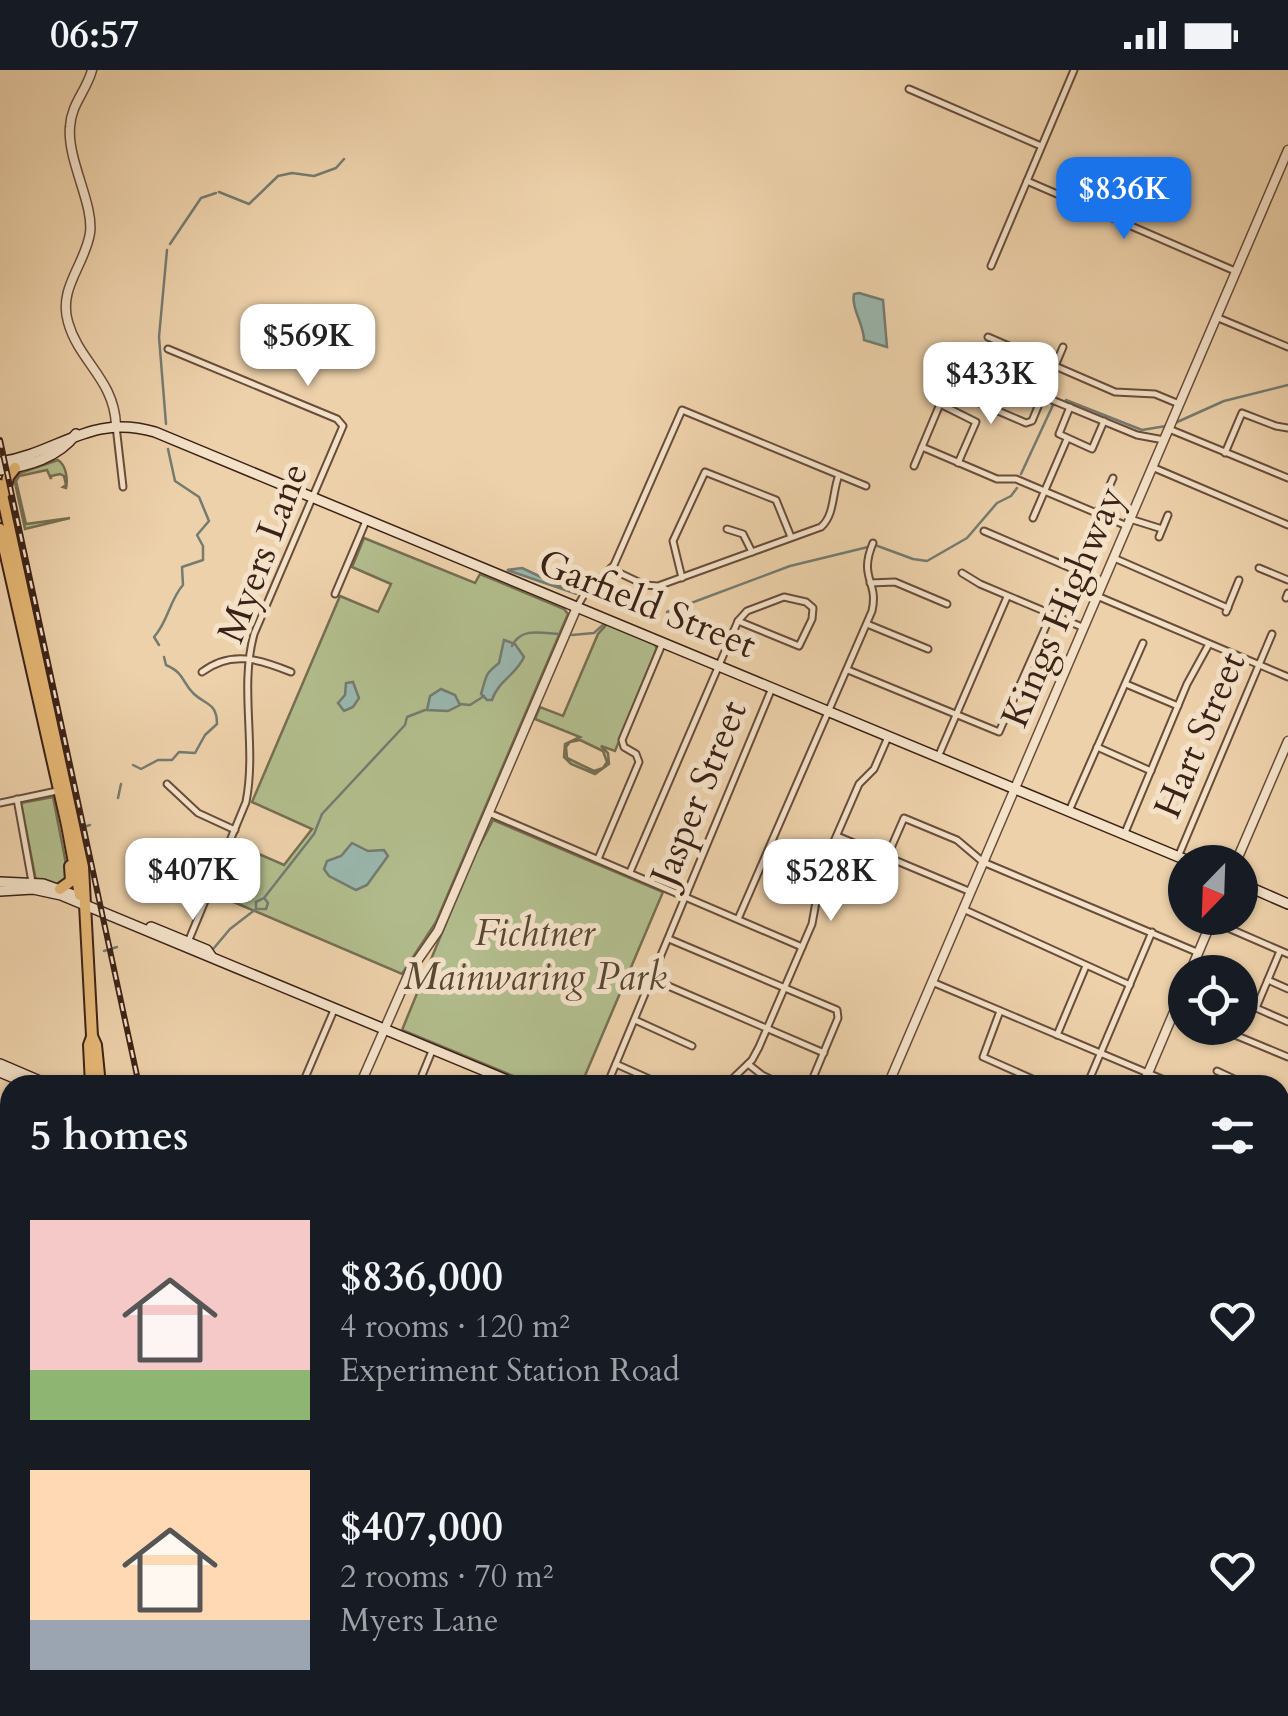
<!DOCTYPE html>
<meta charset="utf-8">
<style>
:root{--surface:#171b24;--page:#242831;--text:#f1f3f6;--muted:#9ea1a6;--accent:#1a73e8}
body{margin:0;font-family:Cardo,serif;background:var(--page);color:var(--text);height:100vh;display:flex;flex-direction:column;font-size:38px;white-space:nowrap}
*{box-sizing:border-box;margin:0}
p{font-size:32px;color:var(--muted)}
.icon{flex:none;width:55px;height:55px;fill:none;stroke:currentColor;stroke-width:2;stroke-linecap:round;stroke-linejoin:round}
.map{position:relative;flex:1;overflow:hidden}
.sheet{position:absolute;left:0px;top:1005px;width:1290px;height:642px;display:flex;flex-direction:column;background:var(--surface);border-radius:30px 30px 0 0;box-shadow:0 2px 8px #0004}
.sheet>*{flex:none}
.needle{width:65px;rotate:203deg}
.controls{position:absolute;left:1168px;top:775px;display:grid;gap:20px}
.controls a{display:grid;place-items:center;width:90px;height:90px;border-radius:50%;background:var(--surface);box-shadow:0 2px 8px #0004;font-size:50px}
.price{position:absolute;translate:-50% -85px;padding:0 22px;border-radius:20px;background:#fff;color:#222;font-size:32px;line-height:65px;filter:drop-shadow(0 2px 5px #0008)}
.price::after{content:'';position:absolute;left:50%;top:60px;width:30px;height:22px;margin-left:-15px;background:inherit;clip-path:polygon(0 0,100% 0,50% 100%)}
.price.active{background:var(--accent);color:#fff}
ul{padding:0;list-style:none}
li{display:flex;align-items:center;gap:30px;height:250px;padding:0 30px}
li span{display:grid;place-items:center;flex:none;width:280px;height:200px;border-radius:0px;color:#555}
li>.icon{margin-inline-start:auto}
span .icon{width:120px;height:120px;fill:#fffc;stroke-width:1}
li b{font-size:42px}
h2{display:flex;justify-content:space-between;align-items:center;height:120px;padding:0 30px;font-size:42px}
.status{display:flex;justify-content:space-between;align-items:center;height:70px;padding:0 50px;background:var(--surface);direction:ltr}
.status svg{height:28px;fill:currentColor}
.map>svg:first-child{display:block}
.green{fill:#b2bd8d;stroke:#766f52;stroke-width:2.5;fill-rule:evenodd}
.water{fill:#9ab7ae;stroke:#747b71;stroke-width:2.5}
.lines{fill:none;stroke-linecap:round;stroke-linejoin:round}
.stream{stroke:#747b71;stroke-width:2.5}
.minor-casing{stroke:#684d3b;stroke-width:9}
.tertiary-casing{stroke:#684d3b;stroke-width:11}
.secondary-casing{stroke:#3b2116;stroke-width:12}
.primary-casing{stroke:#3b2116;stroke-width:14}
.motorway-casing{stroke:#3b2116;stroke-width:18}
.minor{stroke:#f3e1c8;stroke-width:5}
.tertiary{stroke:#f3e1c8;stroke-width:8}
.secondary{stroke:#f3e1c8;stroke-width:9}
.primary{stroke:#e6b875;stroke-width:10}
.motorway{stroke:#e6b875;stroke-width:14}
.rail-casing{stroke:#3b2116;stroke-width:6}
.rail{stroke:#f3e1c8;stroke-width:2.5;stroke-dasharray:8;stroke-linecap:butt}
.labels{text-anchor:middle;dominant-baseline:central;stroke-width:10;stroke-linejoin:round;paint-order:stroke}
.street-label{font-size:38px;fill:#3b2116;stroke:#f3e1c8}
.park-label{font-size:38px;font-style:italic;fill:#594834;stroke:#f3e1c8}
</style>
<div class="status"><b>06:57</b><svg viewBox="0 0 49 12"><path d="M0 12V9h3v3zM5 12V6h3v6zM10 12V3h3v9zM15 12V0h3v12zM26 1h20v11H26zM47 4h2v5h-2z"/></svg></div>
<div class="map">
<svg width="1288" height="1646" viewBox="0 0 1288 1646">
<rect width="100%" height="100%" fill="#edd1aa"/>
<filter id="stains"><feTurbulence type="fractalNoise" baseFrequency=".002" numOctaves="4"/><feColorMatrix values="0 0 0 0 .2 0 0 0 0 .09 0 0 0 0 .02 0 0 0 .5 -.17"/></filter>
<radialGradient id="worn" r=".72"><stop offset=".6" stop-color="#630" stop-opacity="0"/><stop offset="1" stop-color="#630" stop-opacity=".3"/></radialGradient>
<g class="green">
<path d="M58 390C66 395 68 409 66 418L63 417 66 415 64 406 60 404 51 406V409L47 400 19 406 16 411 26 454 70 448 25 459 14 408 20 403Z"/>
<polygon points="364,468 475,513 480,504 564,539 568,544 436,852 402,904 215,824 236,774 284,795 312,759 252,732 340,526 378,542 391,514 352,497"/>
<path d="M607 554 654 574 657 578 615 681 601 676 608 683 609 694 595 704 571 694 564 687 565 674 580 667 535 649 540 637 563 646 598 564ZM580 670 603 681 607 692 603 698 594 701 567 688 566 677 570 672Z"/>
<polygon points="53,727 68,804 67,811 57,817 36,811 21,733"/>
<polygon points="493,750 663,822 581,1015 535,1015 402,960 471,792"/>
<polygon points="1050,1638 1111,1638 1129,1646 1047,1646"/>
</g>
<g class="water">
<path d="M859 223 883 230 887 277 864 270C864 255 851 238 854 224Z"/>
<polygon points="522,498 577,524 507,500"/>
<path d="M504 570 515 574 524 587C516 605 498 611 492 630H487L481 624C487 605 484 605 499 593Z"/>
<polygon points="353,612 359,628 353,637 344,641 338,633 345,625 346,613"/>
<polygon points="441,619 455,625 460,635 448,641 427,640 430,626"/>
<polygon points="352,773 368,781 384,780 388,786 367,815 356,820 329,806 324,799 327,791 341,786"/>
</g>
<g class="lines">
<g class="stream">
<polyline points="219,122 249,134 278,106 292,103 314,106 336,98 344,89"/>
<polyline points="170,174 201,128 216,123"/>
<polyline points="1066,330 1142,360 1166,356"/>
<polyline points="1175,353 1224,331 1288,315"/>
<polyline points="166,354 159,267 167,180"/>
<polyline points="1021,404 1053,335"/>
<polyline points="875,475 913,489 927,491 967,468 997,433 1011,426 1017,418"/>
<polyline points="667,542 790,496 868,477"/>
<polyline points="572,565 594,563 604,554"/>
<path d="M159 575 154 567C168 552 170 529 183 515L182 497 203 490V476L197 465 209 451 199 427 175 411 168 379"/>
<path d="M512 576C521 557 541 563 559 564"/>
<polyline points="460,634 470,635 484,626"/>
<path d="M133 695 141 699 158 690H172L179 682 195 683 205 665 217 654C217 633 206 635 194 624 181 612 186 604 166 595L164 587"/>
<polyline points="118,728 121,714"/>
<polyline points="87,756 90,755"/>
<polyline points="257,839 266,839 268,833 265,829"/>
<polyline points="214,878 230,859 256,839 256,832 264,828 314,764 322,744 405,655 407,647 425,640"/>
<polyline points="104,881 117,877"/>
</g>
<defs>
<g id="minor">
<polyline points="909,19 1041,76"/>
<polyline points="1027,111 1235,201"/>
<polyline points="991,196 1074,0"/>
<polyline points="1216,247 1288,277"/>
<polyline points="988,267 1115,322 1155,324 1179,334"/>
<path d="M168 279 337 349 343 356 254 564C239 619 257 676 246 732L188 872"/>
<polyline points="967,295 1137,365 1164,370"/>
<polyline points="1055,296 1063,277"/>
<polyline points="980,300 968,328 1026,353 1032,351 1042,327"/>
<polyline points="940,334 976,352 958,393"/>
<polyline points="1070,337 1059,364 1092,379 1104,351"/>
<polyline points="116,356 123,417"/>
<polyline points="1169,359 1288,408"/>
<polyline points="922,377 997,409 1016,409 1127,456"/>
<polyline points="1225,383 1242,343 1276,356 1288,358"/>
<polyline points="914,396 940,334"/>
<polyline points="1152,397 1288,455"/>
<polyline points="1033,448 1067,369"/>
<polyline points="1130,449 1162,459"/>
<polyline points="727,459 743,464 752,482"/>
<polyline points="984,461 1103,512"/>
<polyline points="1159,467 1168,445"/>
<polyline points="1086,470 1113,408"/>
<polyline points="1114,488 1228,538"/>
<polyline points="1259,498 1288,510"/>
<path d="M611 499 645 515 658 516 821 457C835 445 832 422 839 405"/>
<polyline points="962,503 980,514 1082,557"/>
<polyline points="682,508 673,471 705,402 776,430 791,467"/>
<polyline points="870,513 895,512 947,534"/>
<polyline points="335,524 366,451"/>
<polyline points="1097,526 1288,607"/>
<polygon points="784,527 806,532 813,538 812,549 799,576 738,551 747,541"/>
<polyline points="1286,528 1288,523"/>
<polyline points="577,537 585,523 614,495 682,340 866,416"/>
<polyline points="1226,542 1239,510"/>
<polyline points="867,554 928,579"/>
<polyline points="848,600 999,662 1051,545"/>
<path d="M202 602C231 580 259 589 291 602"/>
<polyline points="1126,614 1178,636"/>
<polyline points="1097,677 1151,701"/>
<polyline points="938,687 1007,527"/>
<polyline points="167,714 198,743 235,760"/>
<polyline points="17,729 32,812"/>
<polyline points="0,733 57,721"/>
<polyline points="1069,741 1143,573"/>
<polyline points="489,743 802,877"/>
<polyline points="1124,765 1187,614 1209,574"/>
<polyline points="837,766 971,822"/>
<polyline points="887,787 904,748 957,770 983,792 1199,883"/>
<polyline points="1178,787 1272,564"/>
<polyline points="598,789 639,692 636,684 624,677 622,670 663,572"/>
<polyline points="630,802 738,551"/>
<polyline points="963,839 1130,915"/>
<path d="M738 849 872 541C879 511 858 509 873 473"/>
<polyline points="1212,851 1288,884"/>
<polyline points="669,869 837,940 838,948 810,1015"/>
<polyline points="652,909 824,983"/>
<polyline points="1268,910 1288,919"/>
<polyline points="932,912 1176,1015"/>
<polyline points="1256,938 1280,881"/>
<polyline points="1240,939 1256,938 1288,952"/>
<polyline points="1000,941 983,987 1046,1015"/>
<polyline points="635,950 692,976"/>
<polyline points="1226,958 1230,963 1288,987"/>
<polyline points="1057,965 1086,896"/>
<polyline points="616,994 663,1015"/>
<polyline points="748,994 762,1005 783,1015"/>
<polyline points="1217,1001 1247,1015"/>
<polyline points="302,1015 334,940"/>
<polyline points="418,1015 432,981"/>
<polyline points="607,1015 772,618"/>
<polyline points="726,1015 752,990 759,977 812,854 822,799 859,714 874,699 888,667"/>
<polyline points="1087,1015 1152,862"/>
<polyline points="1280,1029 1288,1032"/>
<polyline points="1280,1081 1288,1085"/>
<polyline points="1280,1154 1288,1157"/>
<polyline points="1280,1229 1288,1209"/>
<polyline points="2,1391 10,1391"/>
<polyline points="1280,1404 1288,1408"/>
<polyline points="1280,1468 1288,1472"/>
<polyline points="0,1511 5,1515 10,1562"/>
<polyline points="1280,1532 1288,1535"/>
<polyline points="1280,1595 1288,1598"/>
<polyline points="105,1638 106,1646"/>
<polyline points="251,1638 253,1646"/>
<polyline points="373,1638 375,1646"/>
<polyline points="473,1638 475,1646"/>
<polyline points="791,1638 811,1646"/>
<polyline points="949,1638 969,1646"/>
<polyline points="652,1646 655,1638"/>
<polyline points="877,1646 881,1638"/>
<polyline points="1013,1646 1017,1638"/>
<polyline points="1131,1646 1135,1638"/>
<polyline points="1196,1646 1200,1638"/>
</g>
<g id="tertiary">
<path d="M92 0C87 20 71 34 70 57 67 90 94 134 90 163 85 195 58 218 68 252 79 292 114 309 116 355"/>
<polyline points="1236,792 1288,671"/>
<polyline points="1190,902 1213,848"/>
<polyline points="360,1015 410,901 438,861 577,537"/>
<polyline points="888,1015 1288,80"/>
<polyline points="1143,1015 1185,916"/>
<polyline points="0,1596 10,1576"/>
<polyline points="0,1619 10,1630"/>
<polyline points="18,1638 29,1646"/>
<polyline points="423,1638 425,1646"/>
<polyline points="525,1638 527,1646"/>
<polyline points="604,1638 624,1646"/>
<polyline points="316,1646 352,1638"/>
</g>
<g id="secondary">
<path d="M0 392C59 383 90 343 155 362L1191 792"/>
<path d="M0 400C28 396 58 388 76 364"/>
<polyline points="0,812 43,814 82,828"/>
<polyline points="1240,813 1288,834"/>
<polyline points="0,821 33,819 61,825 519,1015"/>
<polyline points="151,857 207,880 211,886"/>
<polyline points="0,994 49,1015"/>
<polyline points="0,1002 31,1015"/>
<polyline points="1280,1340 1288,1343"/>
<polyline points="1280,1582 1288,1564"/>
<polyline points="1253,1646 1257,1638"/>
</g>
<g id="primary">
<polyline points="0,415 83,797 92,966 96,975 100,1015"/>
<polyline points="5,422 8,407 15,398"/>
<polyline points="0,459 67,755 80,825"/>
<polyline points="60,819 71,811 70,796"/>
<polyline points="91,1015 89,975 92,967"/>
<polyline points="135,1638 135,1646"/>
<polyline points="200,1638 202,1646"/>
</g>
<g id="motorway">
<polyline points="0,1445 10,1469"/>
<polyline points="0,1462 10,1485"/>
<polyline points="69,1638 72,1646"/>
</g>
</defs>
<use href="#minor" class="minor-casing"/>
<use href="#tertiary" class="tertiary-casing"/>
<use href="#secondary" class="secondary-casing"/>
<use href="#primary" class="primary-casing"/>
<use href="#motorway" class="motorway-casing"/>
<use href="#minor" class="minor"/>
<use href="#tertiary" class="tertiary"/>
<use href="#secondary" class="secondary"/>
<use href="#primary" class="primary"/>
<use href="#motorway" class="motorway"/>
<defs>
<g id="rail">
<polyline points="0,370 139,1015"/>
<polyline points="272,1638 274,1646"/>
</g>
</defs>
<use href="#rail" class="rail-casing"/>
<use href="#rail" class="rail"/>
</g>
<g class="labels">
<g class="street-label">
<text transform="translate(263 483) rotate(-69)">Myers Lane</text>
<text transform="translate(647 534) rotate(22)">Garfield Street</text>
<text transform="translate(1063 537) rotate(-67)">Kings Highway</text>
<text transform="translate(1200 665) rotate(-67)">Hart Street</text>
<text transform="translate(699 723) rotate(-68)">Jasper Street</text>
</g>
<g class="park-label">
<text x="535" y="863">Fichtner<tspan x="535" dy="44">Mainwaring Park</tspan></text>
</g>
</g>
<rect width="100%" height="100%" filter="url(#stains)"/>
<rect width="100%" height="100%" fill="url(#worn)"/>
</svg>
<div class="controls">
<a><svg class="needle" viewBox="-14 -14 28 28"><path d="M0-13l5 13h-10z" fill="#e53935"/><path d="M0 13l5-13h-10z" fill="#9ea1a6"/></svg></a>
<a><svg class="icon" aria-label="locate" viewBox="0 0 24 24"><circle cx="12" cy="12" r="6"/><path d="M12 2v4M12 18v4M2 12h4M18 12h4"/></svg></a>
</div>
<b class="price active" style="left:1124px;top:172px">$836K</b>
<b class="price" style="left:308px;top:319px">$569K</b>
<b class="price" style="left:991px;top:357px">$433K</b>
<b class="price" style="left:193px;top:853px">$407K</b>
<b class="price" style="left:831px;top:854px">$528K</b>
<section class="sheet">
<h2>5 homes<svg class="icon" aria-label="filters" viewBox="0 0 24 24"><path d="M4 7h16M4 17h16"/><circle cx="9" cy="7" r="2"/><circle cx="15" cy="17" r="2"/></svg></h2>
<ul>
<li><span style="background:linear-gradient(#f6c9c9 75%,#8fb573 0)"><svg class="icon" aria-label="home" viewBox="0 0 24 24"><path d="M3 11l9-7 9 7M6 9v11h12V9"/></svg></span><div><b>$836,000</b><p>4 rooms · 120 m²</p><p>Experiment Station Road</p></div><svg class="icon" aria-label="heart" viewBox="0 0 24 24"><path d="M12 20l-8-8c-3-5 5-10 8-4 3-6 11-1 8 4z"/></svg></li>
<li><span style="background:linear-gradient(#ffd9b3 75%,#9aa5b1 0)"><svg class="icon" aria-label="home" viewBox="0 0 24 24"><path d="M3 11l9-7 9 7M6 9v11h12V9"/></svg></span><div><b>$407,000</b><p>2 rooms · 70 m²</p><p>Myers Lane</p></div><svg class="icon" aria-label="heart" viewBox="0 0 24 24"><path d="M12 20l-8-8c-3-5 5-10 8-4 3-6 11-1 8 4z"/></svg></li>
</ul>
</section>
</div>
